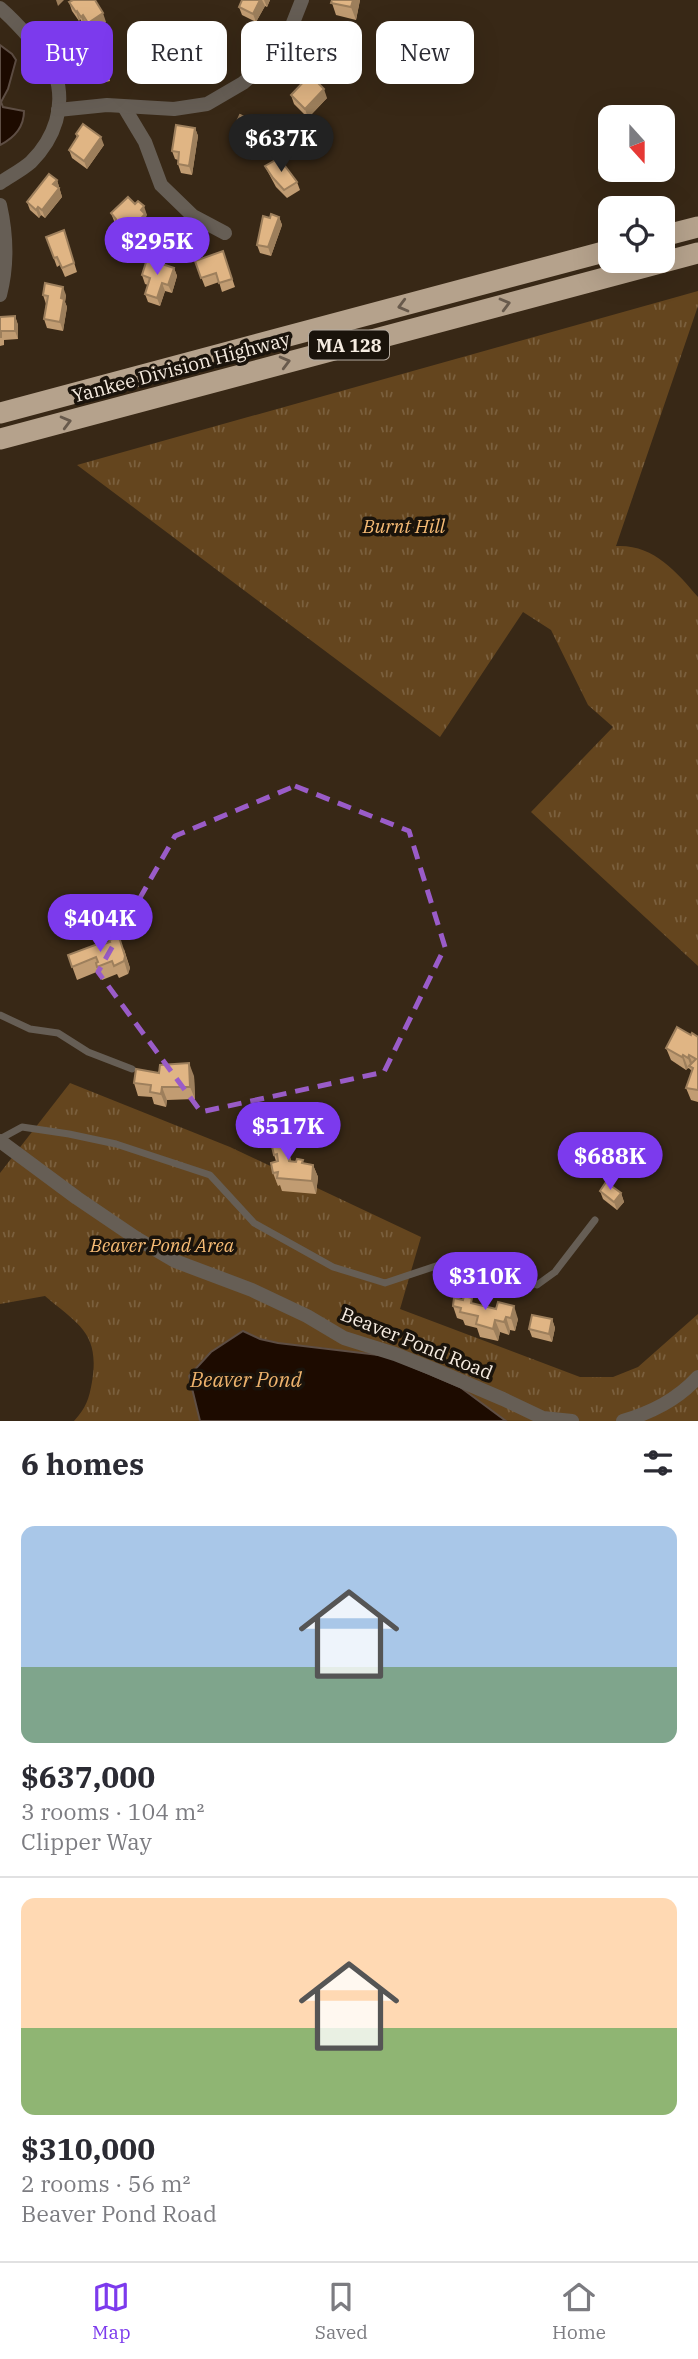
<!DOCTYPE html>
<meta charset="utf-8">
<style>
:root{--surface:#fff;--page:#f2f2f3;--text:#2b2b33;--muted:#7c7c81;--line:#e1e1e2;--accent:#7c3aed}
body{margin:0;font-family:"IBM Plex Serif",serif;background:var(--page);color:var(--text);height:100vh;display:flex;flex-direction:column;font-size:26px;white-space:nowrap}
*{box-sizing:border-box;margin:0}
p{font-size:23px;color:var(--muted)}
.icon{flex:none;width:38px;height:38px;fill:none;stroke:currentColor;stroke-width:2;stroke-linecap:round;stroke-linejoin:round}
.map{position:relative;height:1421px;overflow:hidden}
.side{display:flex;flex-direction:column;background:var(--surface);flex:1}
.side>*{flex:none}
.guide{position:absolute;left:21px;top:21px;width:656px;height:63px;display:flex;gap:14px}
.needle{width:46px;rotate:159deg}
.tools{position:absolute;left:598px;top:105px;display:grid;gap:14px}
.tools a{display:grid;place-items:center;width:77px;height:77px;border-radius:14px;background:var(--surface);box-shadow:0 7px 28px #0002;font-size:35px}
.price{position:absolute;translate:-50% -60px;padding:0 16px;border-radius:24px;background:var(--accent);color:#fff;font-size:23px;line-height:46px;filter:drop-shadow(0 2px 4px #0008)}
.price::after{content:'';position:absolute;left:50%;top:42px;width:21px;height:16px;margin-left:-10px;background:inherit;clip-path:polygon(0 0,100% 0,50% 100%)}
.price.current{background:#222;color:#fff}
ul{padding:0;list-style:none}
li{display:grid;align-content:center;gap:14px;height:371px;padding:0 21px}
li+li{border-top:2px solid var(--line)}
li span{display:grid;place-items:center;height:217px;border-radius:14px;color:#555}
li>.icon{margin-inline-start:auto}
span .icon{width:126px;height:126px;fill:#fffc;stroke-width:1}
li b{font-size:30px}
h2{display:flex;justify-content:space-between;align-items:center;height:84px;padding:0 21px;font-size:30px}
.pill{padding:0 24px;border-radius:14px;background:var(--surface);box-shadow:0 7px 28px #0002;font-size:24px;line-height:63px}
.pill.current{background:var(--accent);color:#fff}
.dock{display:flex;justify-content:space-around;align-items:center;height:98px;border-top:2px solid var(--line);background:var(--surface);font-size:19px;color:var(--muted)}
.dock a{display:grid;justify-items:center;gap:4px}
.dock .current{color:var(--accent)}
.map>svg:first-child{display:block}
.park{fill:url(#park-tufts)}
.water{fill:#1d0b00;stroke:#5e4e44;stroke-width:2}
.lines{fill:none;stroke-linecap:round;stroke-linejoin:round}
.lane{stroke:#665e55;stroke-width:7}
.street{stroke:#665e55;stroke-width:14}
.highway{stroke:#b5a28c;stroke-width:21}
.wall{fill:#c19c72}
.shaded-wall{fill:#9d7f5c}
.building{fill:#e0b584;stroke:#9d7f5c;stroke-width:2}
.oneway{stroke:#685a4c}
.marked{fill:none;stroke:#9a5cc8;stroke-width:5;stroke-dasharray:14 9;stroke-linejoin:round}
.labels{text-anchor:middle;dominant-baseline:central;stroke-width:7;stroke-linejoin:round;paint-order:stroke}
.shield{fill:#1a130b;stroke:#b4aba1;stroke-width:2}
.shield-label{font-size:18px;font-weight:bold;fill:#f6ece1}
.street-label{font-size:19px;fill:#f6ece1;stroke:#1a130b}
.park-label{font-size:19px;font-style:italic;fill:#f6bb75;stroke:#1a130b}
.water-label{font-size:21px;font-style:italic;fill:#eeb36d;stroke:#1a130b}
</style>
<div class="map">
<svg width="698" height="1421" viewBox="0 0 698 1421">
<defs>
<pattern id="park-tufts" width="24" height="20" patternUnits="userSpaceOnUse" patternTransform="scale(1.75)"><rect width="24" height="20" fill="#64451e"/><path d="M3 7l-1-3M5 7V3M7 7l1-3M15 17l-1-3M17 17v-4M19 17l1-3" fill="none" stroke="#7b603e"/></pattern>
</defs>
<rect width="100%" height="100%" fill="#382816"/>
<g class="park">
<path d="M698 291V306L616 546C653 544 676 571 698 597V966L531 812 613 727 588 705 551 630 523 612 440 737 77 465Z"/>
<path d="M70 1083 230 1147 421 1237 400 1309 580 1377H613L638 1367 698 1314V1421H506L460 1387 326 1348 278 1343 260 1339 243 1331 189 1376 200 1421H74C86 1408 89 1399 92 1382 100 1333 79 1325 45 1296L0 1304V1173Z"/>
</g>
<g class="water">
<path d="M0 45 12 54 16 60 8 89 1 102 3 107 24 111C24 128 14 138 0 145Z"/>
<polygon points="243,1331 260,1339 278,1343 387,1356 460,1387 506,1421 200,1421 189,1376 211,1352"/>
</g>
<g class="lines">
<g class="lane">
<polyline points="0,1015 30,1029 58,1033 88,1052 132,1069"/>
<polyline points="0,1139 22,1127 69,1134 116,1144 210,1175 254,1223 333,1267 385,1283 454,1260 537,1285 555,1272 595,1220"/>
</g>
<g class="street">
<path d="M0 8C13 19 50 58 55 73 66 106 55 138 31 162 22 170 10 176 0 183"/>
<polyline points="124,107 145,142 161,185 193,216 225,233"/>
<polyline points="58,110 107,105 174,109 207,104 243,83 267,62 289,33 302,0"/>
<path d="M0 205C7 236 8 264 0 295"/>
<polyline points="0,1141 77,1198 136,1238 175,1261 252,1290 307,1316 344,1338 395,1354 433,1369 503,1399 543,1418 572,1421"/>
<path d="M623 1421C652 1412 677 1400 698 1377"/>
</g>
<g class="highway">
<polyline points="663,236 698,227"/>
<polyline points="0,413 611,250"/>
<polyline points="0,439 698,253"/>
</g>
</g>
<g class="wall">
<polygon points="242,0 270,0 267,7 265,6 256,22 242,15 239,7"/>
<polygon points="331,0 360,0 356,20 336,15"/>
<polygon points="69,2 106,22 91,32 86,24 84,25 80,19 79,21 72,11"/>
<polygon points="101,34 110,68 107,69 110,81 97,84 80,39"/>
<polygon points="184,49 187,57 189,76 174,78 173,74 160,76 157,67"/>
<polygon points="291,95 327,98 308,118 294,104"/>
<polygon points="195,128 198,136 192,175 181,173 178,164 178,160 175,159 172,151"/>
<polygon points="233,130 272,138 264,153 236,139"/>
<polygon points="76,134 104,145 87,169 72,158 69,150 77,138"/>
<polygon points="265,166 297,182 300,190 287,198 276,187 269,174"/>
<polygon points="57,180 62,197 45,218 41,215 39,218 30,210 27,202"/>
<polygon points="135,204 147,215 146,216 148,222 132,240 125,234 119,234 111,213"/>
<polygon points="279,217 282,225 271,256 260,253 257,245 270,218"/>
<polygon points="64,230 77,272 65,277 60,265 57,267 46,237"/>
<polygon points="223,251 235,287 222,292 219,282 205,287 195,261"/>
<polygon points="174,268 177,276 172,293 165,291 160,306 148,302 145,294 148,285 145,284 142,275"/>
<polygon points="43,295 66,295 65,302 67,307 63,331 47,328 44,319 46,304"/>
<polygon points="15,316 18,325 18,339 4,340 4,345 0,346 0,317"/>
<polygon points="104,944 124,949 130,968 128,974 119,978 117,974 102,980 99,971 77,980 68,955"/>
<polygon points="691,1035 698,1037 698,1102 691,1100 686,1088 692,1072 690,1069 688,1068 686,1070 671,1060 666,1048"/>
<polygon points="159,1073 194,1076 195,1099 167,1100 166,1107 154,1104 152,1097 138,1096 134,1083"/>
<polygon points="281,1132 289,1152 291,1161 313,1165 318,1177 316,1194 282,1191 280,1185 278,1186 273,1173 276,1161 274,1155"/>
<polygon points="600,1191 621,1193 624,1202 617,1210 603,1199"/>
<polygon points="474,1304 518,1319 515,1331 510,1330 509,1335 500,1332 498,1341 480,1337 477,1328 465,1325 463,1320 457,1318 453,1306"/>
<polygon points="552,1319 555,1328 552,1342 532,1337 529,1329"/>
</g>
<g class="shaded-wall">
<polygon points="56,0 64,0 58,6"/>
<polygon points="260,0 262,0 265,6 256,22 253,14"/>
<polygon points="264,0 270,0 267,7"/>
<polygon points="353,0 360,0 356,20 351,7"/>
<polygon points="77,11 80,19 79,21 76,12"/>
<polygon points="103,13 106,22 91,32 88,23"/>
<polygon points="83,15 86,24 84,25 81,17"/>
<polygon points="184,49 187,57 189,76 186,68"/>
<polygon points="324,89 327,98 308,118 305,109"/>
<polygon points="195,128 198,136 192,175 189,166"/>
<polygon points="268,129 272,138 264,153 261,144"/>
<polygon points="101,137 104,145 87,169 84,161"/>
<polygon points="57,180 62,197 45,218 42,210 53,184"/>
<polygon points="144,206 147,215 146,216 148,222 132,240 129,232 141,210"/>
<polygon points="38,207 41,215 39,218 36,210"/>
<polygon points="279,217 282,225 271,256 268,247"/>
<polygon points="174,268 177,276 172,293 168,285"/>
<polygon points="162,283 165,291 160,306 157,298"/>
<polygon points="63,287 66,295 65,302 67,307 63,331 60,322 61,298"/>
<polygon points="15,316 18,325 18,339 15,331"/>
<polygon points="119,937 130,968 128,974 124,961"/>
<polygon points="683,1055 688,1068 686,1070 682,1057"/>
<polygon points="689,1055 694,1067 691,1067 688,1058"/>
<polygon points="189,1063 194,1076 195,1099 190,1087"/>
<polygon points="162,1087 167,1100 166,1107 161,1094"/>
<polygon points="285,1140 289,1152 294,1173 289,1161"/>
<polygon points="313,1165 318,1177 316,1194 312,1181"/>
<polygon points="621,1193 624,1202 617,1210 614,1202"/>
<polygon points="514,1306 518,1319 515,1331 511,1318"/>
<polygon points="506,1317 510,1330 509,1335 504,1322"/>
<polygon points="552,1319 555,1328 552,1342 549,1334"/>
<polygon points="495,1320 500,1332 498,1341 493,1329"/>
</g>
<g class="building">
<polygon points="73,0 95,0 103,13 88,23 83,15 81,17 77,11 76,12 69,2"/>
<polygon points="242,0 260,0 253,14 239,7"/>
<polygon points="332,0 353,0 351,7 331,3"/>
<polygon points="101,34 107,60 104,60 107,72 94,75 80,39"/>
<polygon points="184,49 186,68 171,70 171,66 157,67 156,50"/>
<polygon points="310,75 324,89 305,109 291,95"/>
<polygon points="240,115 268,129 261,144 233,130"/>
<polygon points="83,124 101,137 84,161 69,150 78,136 76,134"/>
<polygon points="176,125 195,128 189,166 178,164 179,152 172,151"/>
<polygon points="279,158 297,182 284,190 273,178 265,166"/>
<polygon points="49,174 57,180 53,184 59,188 42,210 38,207 36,210 27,202"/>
<polygon points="128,197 135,204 138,201 144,206 141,210 145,214 129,232 122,225 116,225 116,219 111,213"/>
<polygon points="271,214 279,217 268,247 257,245 263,216 270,218"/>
<polygon points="64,230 74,263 62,268 57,257 54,258 46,237"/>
<polygon points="223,251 232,279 219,283 216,273 201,278 195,261"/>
<polygon points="147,259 174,268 168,285 162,283 157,298 145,294 150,278 142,275"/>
<polygon points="45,283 63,287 61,298 64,299 60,322 44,319 48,296 43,295"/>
<polygon points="15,316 15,331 1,331 1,337 0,337 0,317"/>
<polygon points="119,937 125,956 124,961 114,966 112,961 97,967 96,963 98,962 96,957 72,967 68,955 103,942 104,944 110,942 109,940"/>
<polygon points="677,1027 691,1035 692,1033 698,1037 698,1090 686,1088 693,1068 689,1066 696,1059 689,1055 688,1058 683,1055 682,1057 666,1048"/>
<polygon points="189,1063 190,1087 162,1087 161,1094 150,1092 151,1085 134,1083 136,1069 159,1073 160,1065"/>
<polygon points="281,1132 282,1140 285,1140 289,1161 296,1162 297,1159 303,1160 302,1163 313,1165 312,1181 277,1178 278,1172 273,1173 271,1163 278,1161 277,1154 274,1155 269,1134"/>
<polygon points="606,1182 621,1193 614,1202 600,1191"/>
<polygon points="464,1296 472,1298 471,1303 496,1309 498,1302 514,1306 511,1318 506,1317 504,1322 495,1320 493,1329 476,1324 478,1316 460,1312 461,1308 453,1306 454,1298 463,1300"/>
<polygon points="532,1315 552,1319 549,1334 529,1329"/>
</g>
<defs><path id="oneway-chevron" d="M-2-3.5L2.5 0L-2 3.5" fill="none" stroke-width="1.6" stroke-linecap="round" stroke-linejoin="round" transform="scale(1.75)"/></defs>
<g class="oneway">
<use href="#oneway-chevron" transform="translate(505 304) rotate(-15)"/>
<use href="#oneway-chevron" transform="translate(403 306) rotate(165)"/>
<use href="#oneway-chevron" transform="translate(285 362) rotate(-15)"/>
<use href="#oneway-chevron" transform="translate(66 422) rotate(-15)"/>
</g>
<path class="marked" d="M295 786 409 831 445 947 384 1072 201 1112 98 972 175 836Z"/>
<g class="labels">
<rect class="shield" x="309" y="330.5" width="80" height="29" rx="5"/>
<g class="shield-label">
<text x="349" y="345">MA 128</text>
</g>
<g class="street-label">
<text transform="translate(181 367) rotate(-15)">Yankee Division Highway</text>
<text transform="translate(417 1343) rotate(22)">Beaver Pond Road</text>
</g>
<g class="park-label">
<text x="404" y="526">Burnt Hill</text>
<text x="162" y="1245">Beaver Pond Area</text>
</g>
<g class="water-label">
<text x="246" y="1379">Beaver Pond</text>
</g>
</g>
</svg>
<div class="tools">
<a><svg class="needle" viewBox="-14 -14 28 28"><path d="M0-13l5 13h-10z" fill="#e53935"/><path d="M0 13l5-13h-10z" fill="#7c7c81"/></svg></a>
<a><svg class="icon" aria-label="locate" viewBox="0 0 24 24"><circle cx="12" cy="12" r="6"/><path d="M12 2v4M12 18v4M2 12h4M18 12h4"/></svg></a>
</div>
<b class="price current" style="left:281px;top:174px">$637K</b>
<b class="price" style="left:157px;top:277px">$295K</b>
<b class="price" style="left:100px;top:954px">$404K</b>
<b class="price" style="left:288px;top:1162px">$517K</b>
<b class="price" style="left:610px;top:1192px">$688K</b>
<b class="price" style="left:485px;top:1312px">$310K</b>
<div class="guide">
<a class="pill current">Buy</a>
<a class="pill">Rent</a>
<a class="pill">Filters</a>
<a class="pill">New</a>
</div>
</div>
<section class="side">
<h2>6 homes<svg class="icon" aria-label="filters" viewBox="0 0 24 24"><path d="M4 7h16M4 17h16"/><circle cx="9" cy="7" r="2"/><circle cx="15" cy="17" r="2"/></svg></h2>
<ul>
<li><span style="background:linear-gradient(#a9c7e8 65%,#7fa58c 0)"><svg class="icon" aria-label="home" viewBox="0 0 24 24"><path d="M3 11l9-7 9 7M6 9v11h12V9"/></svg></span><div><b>$637,000</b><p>3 rooms · 104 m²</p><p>Clipper Way</p></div></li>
<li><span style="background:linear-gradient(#ffd9b3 60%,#8fb573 0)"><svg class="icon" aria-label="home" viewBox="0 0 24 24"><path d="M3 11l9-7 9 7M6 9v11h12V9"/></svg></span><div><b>$310,000</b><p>2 rooms · 56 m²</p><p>Beaver Pond Road</p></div></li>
</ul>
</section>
<nav class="dock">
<a class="current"><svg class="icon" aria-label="map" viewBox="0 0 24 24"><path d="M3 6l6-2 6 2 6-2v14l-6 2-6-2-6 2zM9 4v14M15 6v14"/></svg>Map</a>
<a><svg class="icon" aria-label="saved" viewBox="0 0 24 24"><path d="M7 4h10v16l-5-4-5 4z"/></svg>Saved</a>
<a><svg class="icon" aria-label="home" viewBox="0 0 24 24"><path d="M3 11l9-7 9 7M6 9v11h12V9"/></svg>Home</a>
</nav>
